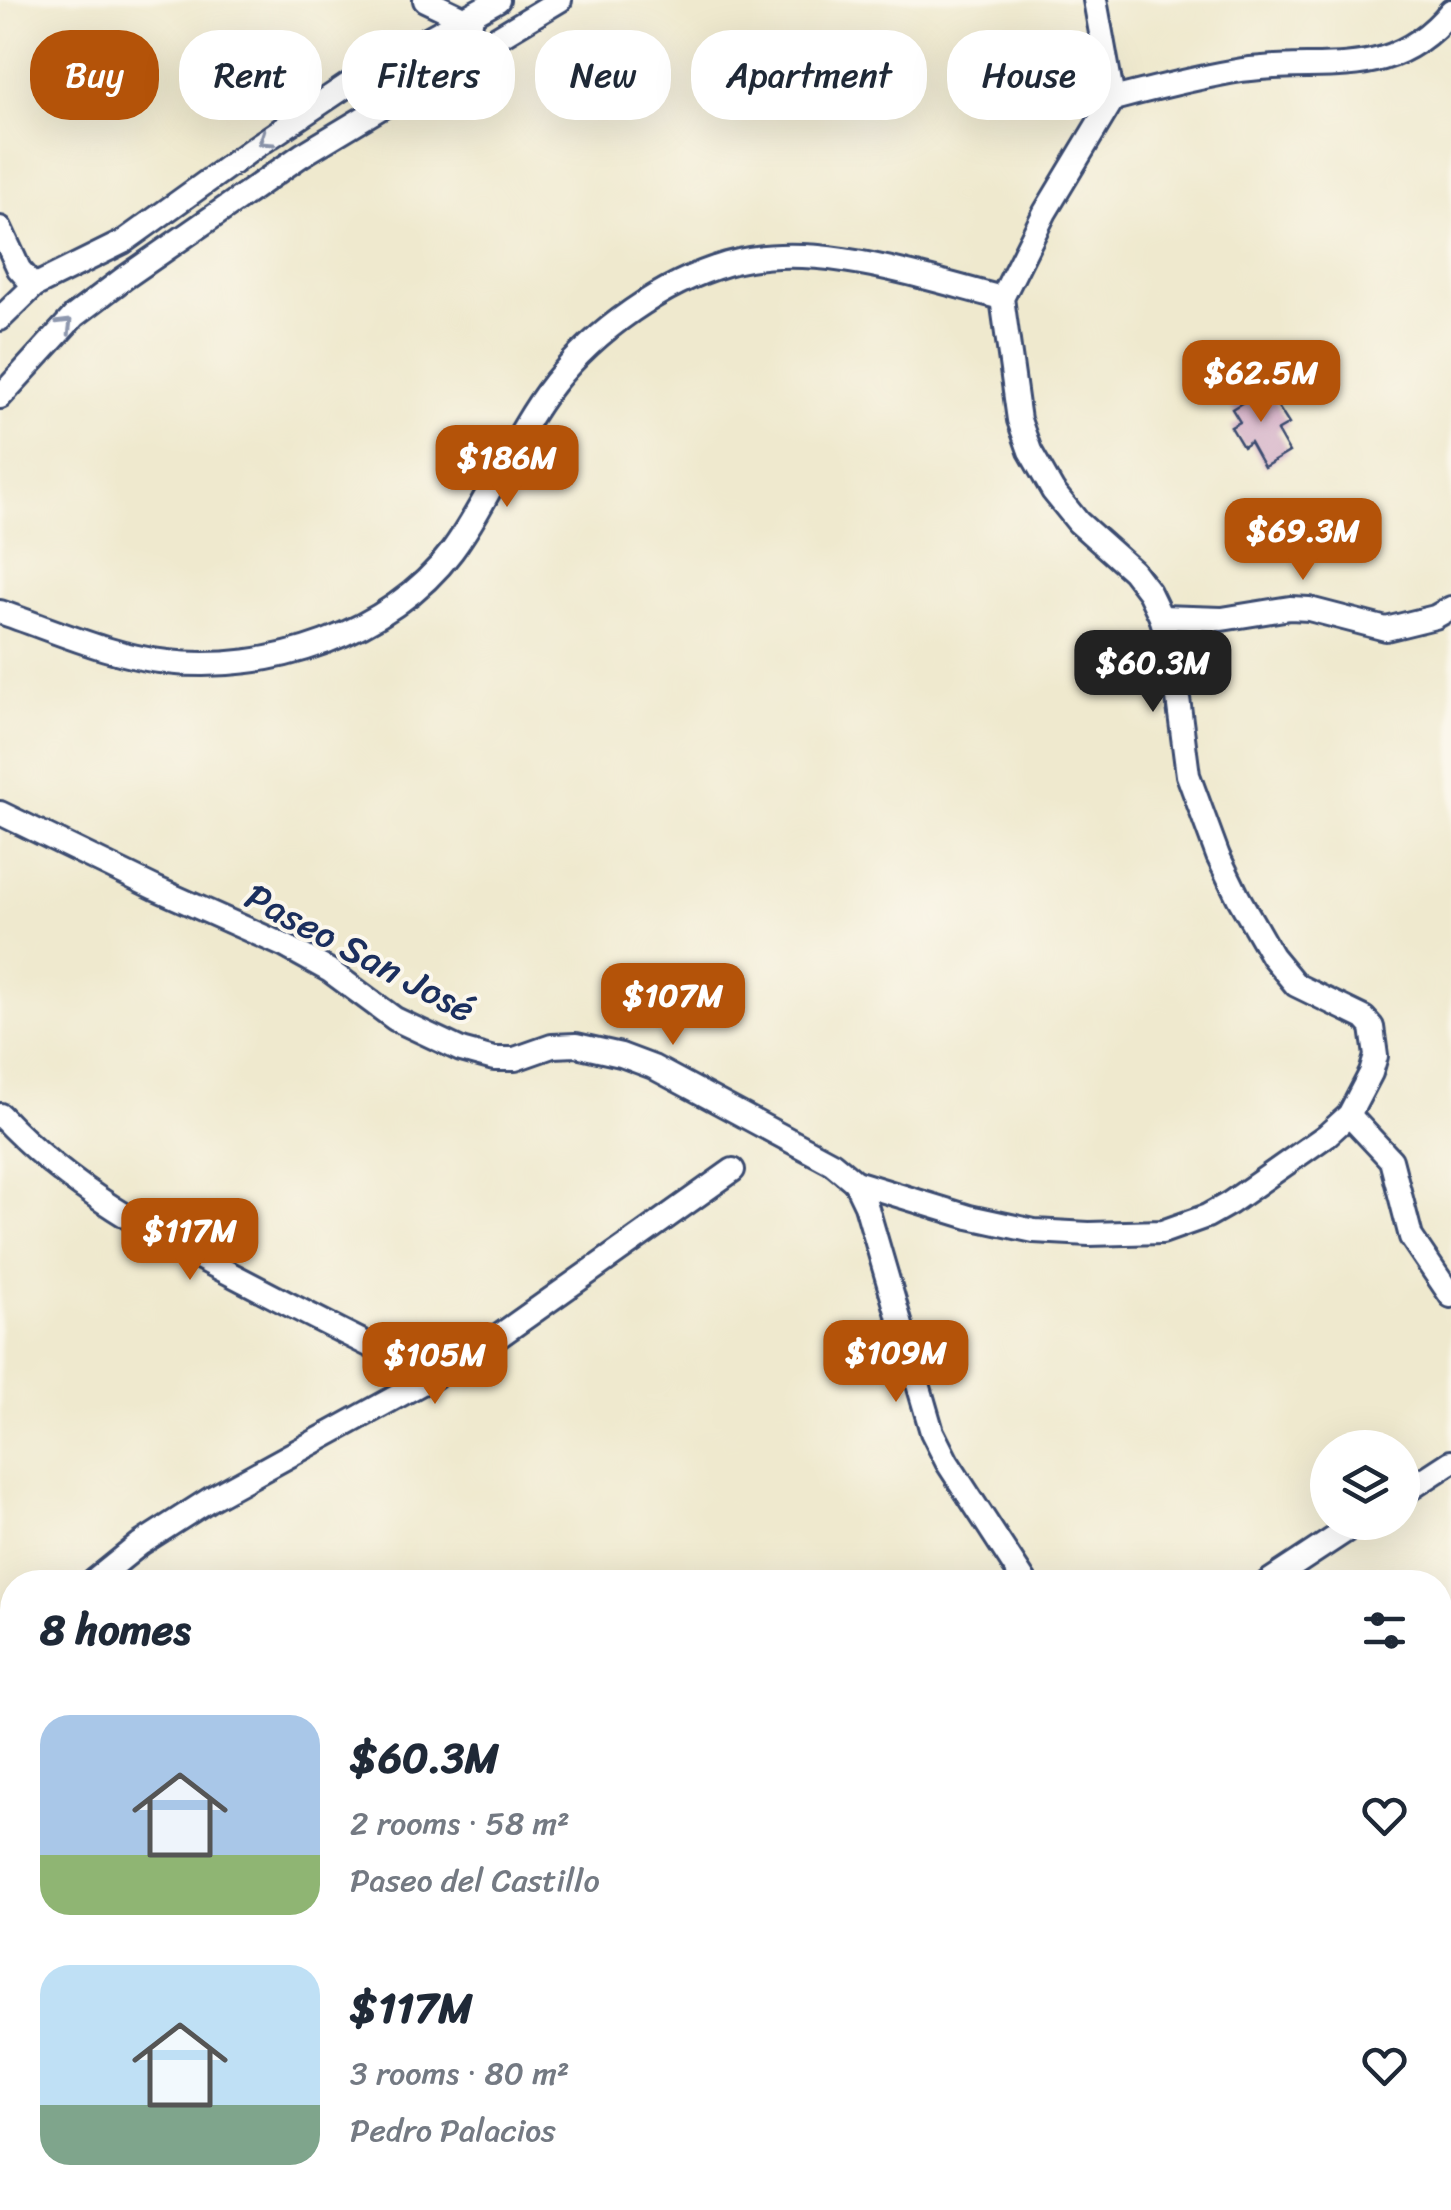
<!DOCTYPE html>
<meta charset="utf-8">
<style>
:root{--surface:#fff;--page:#f6f6f7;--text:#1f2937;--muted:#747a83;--accent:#b45309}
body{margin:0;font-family:Sriracha,sans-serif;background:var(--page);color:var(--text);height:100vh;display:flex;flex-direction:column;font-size:38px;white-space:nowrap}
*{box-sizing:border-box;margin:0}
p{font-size:32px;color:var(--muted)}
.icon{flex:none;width:55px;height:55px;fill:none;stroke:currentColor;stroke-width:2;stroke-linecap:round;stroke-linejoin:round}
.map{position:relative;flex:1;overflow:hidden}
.side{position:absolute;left:0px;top:1570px;width:1452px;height:640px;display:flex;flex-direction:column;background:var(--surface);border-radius:40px 40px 0 0;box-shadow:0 10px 40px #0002}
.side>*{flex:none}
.banner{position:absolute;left:30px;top:30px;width:1392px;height:90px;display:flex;gap:20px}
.fabs{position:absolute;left:1310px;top:1430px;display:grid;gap:20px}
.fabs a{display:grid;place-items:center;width:110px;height:110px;border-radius:50%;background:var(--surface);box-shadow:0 10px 40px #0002;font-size:50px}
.price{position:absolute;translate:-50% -85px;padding:0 22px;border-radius:20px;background:var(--accent);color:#fff;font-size:32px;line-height:65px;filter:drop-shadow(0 2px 5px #0008)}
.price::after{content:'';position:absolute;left:50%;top:60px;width:30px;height:22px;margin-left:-15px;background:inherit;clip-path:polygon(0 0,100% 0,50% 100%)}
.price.on{background:#222;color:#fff}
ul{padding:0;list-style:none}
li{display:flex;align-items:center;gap:30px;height:250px;padding:0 40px}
li span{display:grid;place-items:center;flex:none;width:280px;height:200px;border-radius:30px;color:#555}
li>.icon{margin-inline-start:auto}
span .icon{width:120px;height:120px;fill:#fffc;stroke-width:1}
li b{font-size:42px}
h2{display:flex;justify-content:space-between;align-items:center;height:120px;padding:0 40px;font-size:42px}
.chip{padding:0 35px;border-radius:40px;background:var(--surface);box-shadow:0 10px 40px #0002;font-size:35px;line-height:90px}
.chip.on{background:var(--accent);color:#fff}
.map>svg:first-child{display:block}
.building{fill:#cca2bf}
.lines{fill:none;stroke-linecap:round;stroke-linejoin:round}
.minor-casing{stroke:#3b4b6f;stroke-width:28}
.minor{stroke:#fff;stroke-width:22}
.oneway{stroke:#8d97ae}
.labels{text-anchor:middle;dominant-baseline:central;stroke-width:8;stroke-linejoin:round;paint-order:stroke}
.street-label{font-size:38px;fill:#1b2f5e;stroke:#fbf7ec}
</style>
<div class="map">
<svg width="1451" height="2210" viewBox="0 0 1451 2210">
<rect width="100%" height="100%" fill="#fbf7ec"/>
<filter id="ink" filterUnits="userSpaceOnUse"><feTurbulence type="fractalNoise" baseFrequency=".01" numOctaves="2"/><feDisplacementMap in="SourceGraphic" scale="20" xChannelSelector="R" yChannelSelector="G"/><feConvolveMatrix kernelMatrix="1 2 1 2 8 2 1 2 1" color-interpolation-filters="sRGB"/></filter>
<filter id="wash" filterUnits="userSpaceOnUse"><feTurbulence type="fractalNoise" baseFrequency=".0048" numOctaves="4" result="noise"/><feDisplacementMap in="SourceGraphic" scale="40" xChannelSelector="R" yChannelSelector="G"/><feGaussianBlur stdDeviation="2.25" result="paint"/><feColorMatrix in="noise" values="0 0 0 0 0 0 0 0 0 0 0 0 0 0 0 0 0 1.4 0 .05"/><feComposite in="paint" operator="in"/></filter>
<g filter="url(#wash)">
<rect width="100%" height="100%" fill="#efe9ce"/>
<g id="blocks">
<polygon class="building" points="1263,383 1289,424 1277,431 1289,452 1264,467 1250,442 1243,447 1231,427 1240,422 1232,409 1250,398 1246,393"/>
</g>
</g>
<g filter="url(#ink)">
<use href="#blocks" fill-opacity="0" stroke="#3b4b6f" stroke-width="2.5"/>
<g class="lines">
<defs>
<g id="minor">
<polyline points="425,0 471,22"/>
<polyline points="1095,0 1113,99"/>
<path d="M1113 99C1156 88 1198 77 1242 70 1325 58 1390 85 1451 11"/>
<polyline points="0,228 19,269 34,286"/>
<polyline points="0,319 34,286 123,242 251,150 367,72 498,0"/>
<polyline points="0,397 74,316 123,279 302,155 560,0"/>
<path d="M0 612C54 630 110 656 167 662 268 674 390 634 452 551 490 499 514 434 554 383 596 330 662 283 727 264 812 239 920 277 1002 298"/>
<polyline points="1161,617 1222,619 1290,608 1309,609 1386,629 1435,617 1451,608"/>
<polyline points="0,813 155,888 285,946 330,971 395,1019 461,1050 494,1059 515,1059 552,1046 576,1045 621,1055 653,1067 832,1163 855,1182 969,1217 1034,1231 1089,1234 1162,1232 1207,1216 1230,1203 1327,1135 1349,1115 1371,1073 1376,1056 1372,1027 1364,1018 1296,985 1272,956 1238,897 1218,856 1188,775 1172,652 1161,617 1149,592 1133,571 1078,522 1053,491 1030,451 1019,420 1002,298 1045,212 1113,99"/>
<path d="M0 1115C70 1190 153 1234 244 1281 307 1314 370 1346 434 1377"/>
<polyline points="1349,1115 1391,1160 1411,1237 1451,1296"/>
<polyline points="855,1182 866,1205 932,1432 947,1462 1025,1582"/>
<polyline points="1402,1494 1451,1462"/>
<polyline points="93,1582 140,1544 212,1498 471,1356 733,1170"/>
<polyline points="1268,1582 1359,1522"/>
<polyline points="0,1635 12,1625"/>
<polyline points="1440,1652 1451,1645"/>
<polyline points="0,1697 12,1684"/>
<polyline points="0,1965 12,1969"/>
<polyline points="254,2198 263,2210"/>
<polyline points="541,2198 567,2210"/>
<polyline points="1187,2198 1214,2210"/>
<polyline points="285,2210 310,2198"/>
<polyline points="632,2210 637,2198"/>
<polyline points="1243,2210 1249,2198"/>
<polyline points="1317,2210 1323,2198"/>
<polyline points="1374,2210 1380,2198"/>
</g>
</defs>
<use href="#minor" class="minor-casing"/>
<use href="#minor" class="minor"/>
</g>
<defs><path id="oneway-chevron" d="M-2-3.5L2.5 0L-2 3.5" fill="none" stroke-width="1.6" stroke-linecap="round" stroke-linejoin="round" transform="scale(2.5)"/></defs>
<g class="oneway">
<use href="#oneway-chevron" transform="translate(265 140) rotate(146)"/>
<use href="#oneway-chevron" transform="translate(66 325) rotate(-45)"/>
</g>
</g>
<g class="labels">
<g class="street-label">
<text transform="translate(360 953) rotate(28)">Paseo San José</text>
</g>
</g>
</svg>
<div class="fabs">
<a><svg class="icon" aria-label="layers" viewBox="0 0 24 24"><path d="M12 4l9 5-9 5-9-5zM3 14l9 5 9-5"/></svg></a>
</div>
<b class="price" style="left:1261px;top:425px">$62.5M</b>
<b class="price" style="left:507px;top:510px">$186M</b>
<b class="price" style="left:1303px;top:583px">$69.3M</b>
<b class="price on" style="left:1153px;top:715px">$60.3M</b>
<b class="price" style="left:673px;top:1048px">$107M</b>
<b class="price" style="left:190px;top:1283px">$117M</b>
<b class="price" style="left:896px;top:1405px">$109M</b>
<b class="price" style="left:435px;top:1407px">$105M</b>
<div class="banner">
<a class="chip on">Buy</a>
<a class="chip">Rent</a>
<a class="chip">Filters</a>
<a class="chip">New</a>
<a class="chip">Apartment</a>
<a class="chip">House</a>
</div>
<section class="side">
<h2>8 homes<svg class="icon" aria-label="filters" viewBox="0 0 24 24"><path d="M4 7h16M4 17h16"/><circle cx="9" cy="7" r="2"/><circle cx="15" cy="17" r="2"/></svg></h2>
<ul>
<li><span style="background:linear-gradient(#a9c7e8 70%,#8fb573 0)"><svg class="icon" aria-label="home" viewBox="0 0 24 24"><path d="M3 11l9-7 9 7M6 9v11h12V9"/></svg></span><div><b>$60.3M</b><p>2 rooms · 58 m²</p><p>Paseo del Castillo</p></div><svg class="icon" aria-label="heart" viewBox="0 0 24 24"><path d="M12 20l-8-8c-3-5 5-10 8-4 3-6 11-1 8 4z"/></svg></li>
<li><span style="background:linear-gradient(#bfe0f5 70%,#7fa58c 0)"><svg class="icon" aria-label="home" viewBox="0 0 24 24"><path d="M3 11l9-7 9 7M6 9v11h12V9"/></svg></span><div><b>$117M</b><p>3 rooms · 80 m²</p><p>Pedro Palacios</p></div><svg class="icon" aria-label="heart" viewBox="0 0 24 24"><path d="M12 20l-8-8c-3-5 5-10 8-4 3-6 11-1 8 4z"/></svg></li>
</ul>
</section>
</div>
